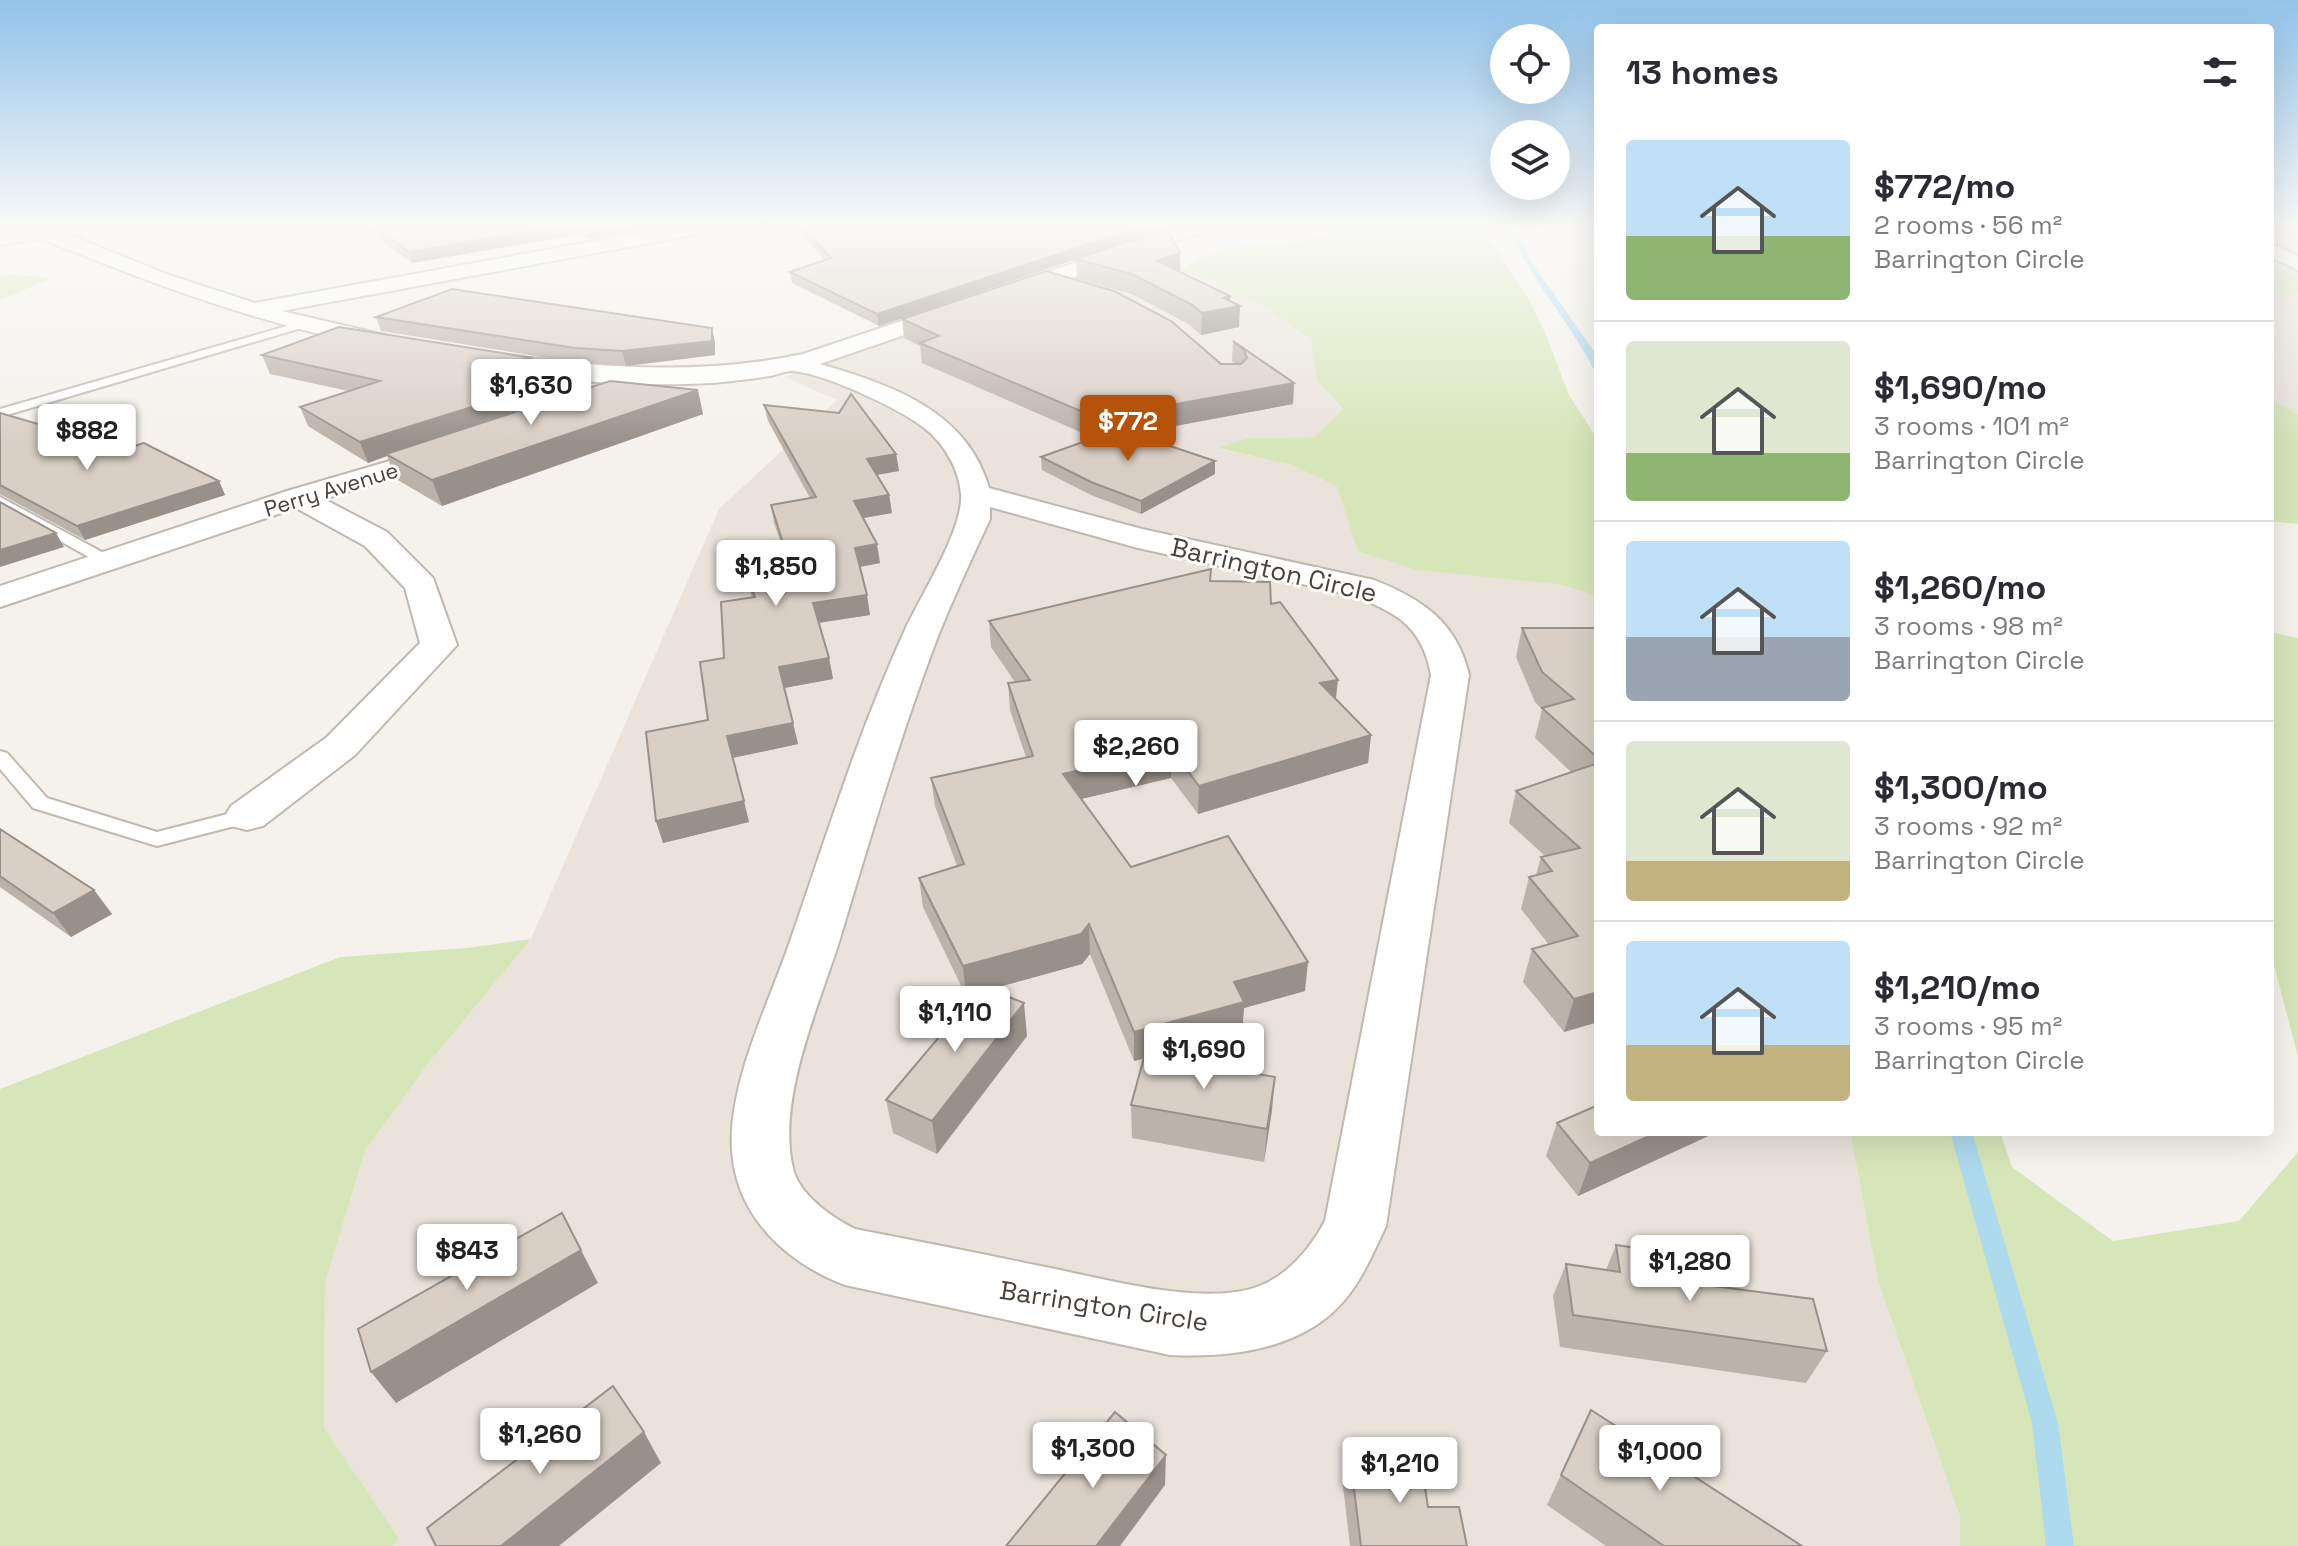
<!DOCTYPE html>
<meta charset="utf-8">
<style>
:root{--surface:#fff;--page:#f2f2f3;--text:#2b2b33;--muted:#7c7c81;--line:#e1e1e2;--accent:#b45309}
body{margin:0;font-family:"Space Grotesk",sans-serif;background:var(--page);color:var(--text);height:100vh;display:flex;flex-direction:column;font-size:30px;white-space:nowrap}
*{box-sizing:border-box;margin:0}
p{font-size:26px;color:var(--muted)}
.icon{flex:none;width:44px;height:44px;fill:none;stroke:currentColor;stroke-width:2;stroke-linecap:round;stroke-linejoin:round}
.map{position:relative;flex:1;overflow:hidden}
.side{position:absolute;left:1594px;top:24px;width:680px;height:1112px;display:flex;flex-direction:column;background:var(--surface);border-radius:8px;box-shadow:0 8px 32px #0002}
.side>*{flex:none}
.buttons{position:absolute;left:1490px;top:24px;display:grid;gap:16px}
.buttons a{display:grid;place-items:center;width:80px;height:80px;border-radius:50%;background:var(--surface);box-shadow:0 8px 32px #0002;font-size:40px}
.price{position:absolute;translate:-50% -68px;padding:0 18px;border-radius:8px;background:#fff;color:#222;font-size:26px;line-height:52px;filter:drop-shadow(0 2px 4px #0008)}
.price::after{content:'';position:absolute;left:50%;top:48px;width:24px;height:18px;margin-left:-12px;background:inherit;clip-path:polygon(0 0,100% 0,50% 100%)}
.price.active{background:var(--accent);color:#fff}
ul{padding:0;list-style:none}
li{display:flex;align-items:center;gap:24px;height:200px;padding:0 32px}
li+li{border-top:2px solid var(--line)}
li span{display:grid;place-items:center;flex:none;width:224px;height:160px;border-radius:8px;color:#555}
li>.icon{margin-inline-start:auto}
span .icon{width:96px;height:96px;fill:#fffc;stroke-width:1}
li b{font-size:34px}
h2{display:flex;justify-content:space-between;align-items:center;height:96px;padding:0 32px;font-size:34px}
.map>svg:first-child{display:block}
.residential{fill:#e9e3db}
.green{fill:#d7e6b9}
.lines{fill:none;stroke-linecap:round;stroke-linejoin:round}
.stream{fill:#aedaed;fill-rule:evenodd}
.lane-casing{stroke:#c0b8af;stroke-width:4}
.street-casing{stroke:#c0b8af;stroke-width:4}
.secondary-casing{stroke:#d2bf9f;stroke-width:4}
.lane{fill:#fff;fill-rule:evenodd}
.street{fill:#fff;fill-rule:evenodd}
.secondary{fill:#fcecd0;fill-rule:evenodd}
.wall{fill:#bbb2a9}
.shaded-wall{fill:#98918a}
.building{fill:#d9cfc5;stroke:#98918a;stroke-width:2}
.labels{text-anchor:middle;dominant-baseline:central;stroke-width:6;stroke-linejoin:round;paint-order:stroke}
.far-street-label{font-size:22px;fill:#4a423a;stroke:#fff}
.street-label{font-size:26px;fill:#4a423a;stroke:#fff}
</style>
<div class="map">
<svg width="2298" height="1546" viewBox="0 0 2298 1546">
<rect width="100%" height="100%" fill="#f5f2ed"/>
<g class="residential">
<polygon points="2270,227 2298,227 2298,441 2270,417"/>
<polygon points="1141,254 1185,267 1223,285 1269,310 1311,341 1317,380 1343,409 1314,437 1248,438 1220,449 1292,465 1558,584 1598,596 1598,1132 1850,1132 1878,1281 1960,1517 1960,1546 393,1546 399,1538 324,1428 325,1283 365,1151 428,1064 531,939 719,509 837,400 784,377"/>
</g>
<g class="green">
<polygon points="1345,227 1480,227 1528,298 1546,335 1569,395 1598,440 1598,596 1558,584 1417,570 1358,551 1337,486 1292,465 1218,448 1248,438 1314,437 1343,409 1317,380 1311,340 1269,310 1185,267 1220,249 1306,241"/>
<polygon points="2270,264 2298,279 2298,292 2288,297 2270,297"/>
<polygon points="14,275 52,278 0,300 0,276"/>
<polygon points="2270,399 2298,415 2298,524 2270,521"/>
<polygon points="2270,632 2298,638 2298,1057 2270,950"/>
<polygon points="531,939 428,1064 365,1151 325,1283 324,1428 399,1538 393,1546 0,1546 0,1089 340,957 467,948"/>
<polygon points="1850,1132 2000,1132 2012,1167 2113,1241 2239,1221 2298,1152 2298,1546 1960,1546 1960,1517 1878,1281"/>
</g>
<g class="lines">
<g class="stream">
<path d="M1508 227H1515L1533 264 1593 350 1598 359V371L1593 368C1568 319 1529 278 1508 227Z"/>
<polygon points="1950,1132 1972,1132 2058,1423 2074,1546 2046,1546 2032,1423"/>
</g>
<defs>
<g id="lane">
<polygon points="304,321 309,324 308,326 0,417 0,409"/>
<polygon points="0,497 113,558 115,561 107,566 101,564 0,507"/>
<polygon points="0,751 7,753 47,798 157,832 247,809 257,816 254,821 157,846 33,808 0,769"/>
</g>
<g id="street">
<path d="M24 227H50L169 275 255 303 672 227H713L704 233 282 311 393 337 397 342 393 347 385 349C281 328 183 296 85 256 67 248 37 241 24 227Z"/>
<path d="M1181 227H1209L1207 231 820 364C891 385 967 410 989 488L1142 529 1374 580C1422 599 1457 622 1469 675L1386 1226C1374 1251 1364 1276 1347 1297 1306 1349 1232 1358 1170 1355L845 1285C787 1263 736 1217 732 1150 728 1086 766 1009 787 950 824 844 857 735 904 632 919 598 964 529 961 494 959 468 943 442 923 427 898 408 822 372 791 371 785 371 776 375 770 376 751 379 732 381 713 383 634 387 547 382 469 363L466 358 469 353 478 351C587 367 694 377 803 354ZM990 507 1138 548 1352 595C1396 613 1422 625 1431 675L1325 1221C1311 1247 1290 1273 1262 1285 1206 1309 1099 1277 1040 1266 978 1253 917 1241 855 1229 833 1218 802 1197 794 1172 775 1104 818 1008 839 942 870 839 900 736 938 636 954 596 972 558 990 519Z"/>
<polygon points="2270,243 2298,256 2298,270 2270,257"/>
<polygon points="448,444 458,446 462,452 458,458 324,499 387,532 433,578 457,645 355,755 263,826 247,830 231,826 225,816 231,806 327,737 420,643 405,588 365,546 296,508 0,607 0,586 287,491"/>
</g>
<polygon id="secondary" points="39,227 89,227 80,233 0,245 0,233"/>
</defs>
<use href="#lane" class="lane-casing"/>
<use href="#street" class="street-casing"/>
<use href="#secondary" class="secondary-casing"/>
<use href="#lane" class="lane"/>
<use href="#street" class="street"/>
<use href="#secondary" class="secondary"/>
</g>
<g class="wall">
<polygon points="363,227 655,227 590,239 580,234 412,263"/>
<polygon points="794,227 1159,227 1159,231 1180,272 1230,301 1239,327 1201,335 1190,325 1132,294 1077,279 1076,259 879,326 792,283 790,272 825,260"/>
<polygon points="376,317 715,342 715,355 626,366 579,363 381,331"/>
<polygon points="902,319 1221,364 1236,364 1232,361 1233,341 1294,383 1293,404 1133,434 1215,474 1141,514 1091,495 1042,470 1041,457 1094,438 922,363 920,346 904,338"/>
<polygon points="262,355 538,376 532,377 558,380 563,396 703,414 442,506 396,479 387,456 368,463 308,426 300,407 348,391 270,374"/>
<polygon points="764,405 896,454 899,471 877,475 889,495 892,513 864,518 880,563 860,567 870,615 818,623 829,658 833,679 784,688 798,744 732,758 749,822 663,843 656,821 708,720 724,658 752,597 744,573 739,554 782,546 774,523 771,505 810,498 768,421"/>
<polygon points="0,413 219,481 225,495 85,540 0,494"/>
<polygon points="1210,581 1271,604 1336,699 1371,735 1368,763 1198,814 1171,778 1081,799 1131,867 1305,991 1244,1008 1242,1032 1155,1056 1272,1110 1264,1162 1132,1138 1131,1105 1144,1059 1134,1061 1090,954 1082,964 990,989 1027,1036 937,1154 893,1133 886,1100 976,993 966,996 923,907 919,878 957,866 935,806 931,778 1026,757 1010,710 1008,683 1015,682 991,647 989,621"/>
<polygon points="1522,628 1598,628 1598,1022 1564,1032 1523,982 1532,949 1549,945 1521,909 1529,877 1536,875 1541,857 1545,856 1509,823 1516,791 1571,772 1535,738 1542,709 1535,702 1516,657"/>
<polygon points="0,829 94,890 112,914 71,937 0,887"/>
<polygon points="1557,1123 1717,1132 1578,1196 1546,1156"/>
<polygon points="1616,1245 1668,1280 1827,1351 1806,1383 1560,1347 1553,1296 1566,1264 1606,1270"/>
<polygon points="1591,1410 1802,1546 1606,1546 1547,1505"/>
<polygon points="1350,1456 1428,1507 1467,1546 1350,1546 1343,1486"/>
</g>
<g class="shaded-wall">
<polygon points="556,227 579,227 580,234 412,263 409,252"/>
<polygon points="595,227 655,227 590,239 588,229"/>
<polygon points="1140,227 1159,227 1159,231 879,326 877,314"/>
<polygon points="1180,253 1180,272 1157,261"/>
<polygon points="1230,296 1230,308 1240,306 1239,327 1201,335 1202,313 1224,298"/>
<polygon points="712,328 715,342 715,355 626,366 622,351"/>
<polygon points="533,358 538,376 523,378 558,380 563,399 386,454 387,456 368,463 360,442 517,376 517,360"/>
<polygon points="1294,383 1293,404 1098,440 1097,418"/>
<polygon points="698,390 703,414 442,506 432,480"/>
<polygon points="896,454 899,471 869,476 867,459"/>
<polygon points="1215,461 1215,474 1141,514 1141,501"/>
<polygon points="219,481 225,495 85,540 77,526"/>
<polygon points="889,495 892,513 857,519 854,501"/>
<polygon points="56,533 64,547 0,567 0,550"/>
<polygon points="877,544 880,563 859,567 855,548"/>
<polygon points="867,595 870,615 817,623 813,603"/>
<polygon points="829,658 833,679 784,688 779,667"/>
<polygon points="1338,680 1335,707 1320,683"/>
<polygon points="793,723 798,744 732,758 727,736"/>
<polygon points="1371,735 1368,763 1198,814 1199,786"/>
<polygon points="1172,750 1171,778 1064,803 1063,774"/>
<polygon points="744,801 749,822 663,843 656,821"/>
<polygon points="94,890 112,914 71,937 53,913"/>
<polygon points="1089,924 1090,954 1082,964 966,996 963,966"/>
<polygon points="1308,962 1305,991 1244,1008 1242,1032 1134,1061 1134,1032 1234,982"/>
<polygon points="1598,992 1598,1022 1564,1032 1574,999"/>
<polygon points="1024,1003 1027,1036 937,1154 932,1121"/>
<polygon points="1275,1077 1272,1110 1264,1162 1267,1129"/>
<polygon points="1658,1132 1717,1132 1578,1196 1590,1163"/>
<polygon points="581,1250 598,1283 396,1403 371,1372"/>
<polygon points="644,1432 661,1463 559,1546 501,1546"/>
<polygon points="1166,1455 1165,1485 1120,1546 1096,1546"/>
</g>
<g class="building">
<polygon points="374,227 556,227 409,252"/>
<polygon points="802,227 1140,227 877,314 790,272 831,258"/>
<polygon points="1167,229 1180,253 1157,261 1230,296 1224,298 1240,306 1202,313 1191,304 1132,274 1076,259"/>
<polygon points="1046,271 1114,291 1171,321 1221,364 1241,364 1247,358 1244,350 1233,341 1294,383 1097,418 920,343 939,336 902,319"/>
<polygon points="452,289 712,328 712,341 622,351 575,348 376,317"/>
<polygon points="339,327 533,358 517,360 517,376 558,380 360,442 300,407 380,381 262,355"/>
<polygon points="610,381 698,390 432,480 386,454"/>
<polygon points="851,394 896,454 867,459 889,495 854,501 877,544 855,548 867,595 813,603 829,658 779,667 793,723 727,736 744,801 656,821 646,732 708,720 700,662 724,658 721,602 755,597 739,554 784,546 771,505 816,497 764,405 839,413"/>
<polygon points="0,413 124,449 144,443 219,481 77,526 0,485"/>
<polygon points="1119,429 1215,461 1141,501 1091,482 1041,457"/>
<polygon points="0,502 56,533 0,550"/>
<polygon points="1211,569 1210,581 1270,582 1271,604 1280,602 1338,680 1320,683 1371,735 1199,786 1172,750 1063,774 1131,867 1228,836 1308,962 1234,982 1244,1002 1134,1032 1089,924 1081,934 963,966 919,878 964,864 931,778 1033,756 1008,683 1030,680 989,621"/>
<polygon points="1522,628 1598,628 1598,758 1542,708 1574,699 1542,672"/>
<polygon points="1598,763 1598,992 1574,999 1532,949 1578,936 1529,877 1552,871 1541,857 1580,848 1516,791"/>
<polygon points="0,829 94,890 53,913 0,876"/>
<polygon points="982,986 1024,1003 932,1121 886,1100"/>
<polygon points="1145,1054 1275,1077 1267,1129 1131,1105"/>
<polygon points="1598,1105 1598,1132 1658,1132 1590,1163 1557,1123"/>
<polygon points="562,1213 581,1250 371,1372 358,1329"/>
<polygon points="1616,1245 1663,1252 1668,1280 1813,1299 1827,1351 1573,1315 1566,1264 1620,1272"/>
<polygon points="613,1386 644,1432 501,1546 436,1546 427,1528"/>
<polygon points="1591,1410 1802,1546 1664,1546 1561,1475"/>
<polygon points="1115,1412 1166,1455 1096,1546 1006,1546"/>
<polygon points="1350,1456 1420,1456 1428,1507 1459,1507 1467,1546 1361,1546"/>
</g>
<linearGradient id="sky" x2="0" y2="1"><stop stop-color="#91c3ea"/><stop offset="0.51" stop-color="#faf9f7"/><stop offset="1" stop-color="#faf9f7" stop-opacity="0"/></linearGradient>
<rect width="2298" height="444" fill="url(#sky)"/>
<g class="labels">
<g class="far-street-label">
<text transform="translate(331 489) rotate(-17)">Perry Avenue</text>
</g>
<g class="street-label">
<text transform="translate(1274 570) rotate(13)">Barrington Circle</text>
<text transform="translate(1104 1306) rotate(9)">Barrington Circle</text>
</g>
</g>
</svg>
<div class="buttons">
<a><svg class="icon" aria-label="locate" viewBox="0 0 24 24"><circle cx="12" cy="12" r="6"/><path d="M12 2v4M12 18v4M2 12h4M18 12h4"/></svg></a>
<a><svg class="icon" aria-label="layers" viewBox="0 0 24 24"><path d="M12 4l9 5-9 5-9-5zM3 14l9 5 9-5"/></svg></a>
</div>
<b class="price" style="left:531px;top:427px">$1,630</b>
<b class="price active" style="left:1128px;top:463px">$772</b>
<b class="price" style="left:87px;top:472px">$882</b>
<b class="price" style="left:776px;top:608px">$1,850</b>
<b class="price" style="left:1136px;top:788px">$2,260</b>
<b class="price" style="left:955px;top:1054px">$1,110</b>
<b class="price" style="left:1204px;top:1091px">$1,690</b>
<b class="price" style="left:467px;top:1292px">$843</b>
<b class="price" style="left:1690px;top:1303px">$1,280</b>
<b class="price" style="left:540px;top:1476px">$1,260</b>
<b class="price" style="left:1093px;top:1490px">$1,300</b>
<b class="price" style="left:1660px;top:1493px">$1,000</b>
<b class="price" style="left:1400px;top:1505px">$1,210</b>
<section class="side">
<h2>13 homes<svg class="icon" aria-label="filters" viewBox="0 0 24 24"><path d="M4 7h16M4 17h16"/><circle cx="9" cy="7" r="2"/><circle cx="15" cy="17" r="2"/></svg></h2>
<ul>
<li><span style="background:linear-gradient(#bfe0f5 60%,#8fb573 0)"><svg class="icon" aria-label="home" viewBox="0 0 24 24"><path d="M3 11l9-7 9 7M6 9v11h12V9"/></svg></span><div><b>$772/mo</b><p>2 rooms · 56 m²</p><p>Barrington Circle</p></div></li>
<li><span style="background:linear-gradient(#dfe7d0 70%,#8fb573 0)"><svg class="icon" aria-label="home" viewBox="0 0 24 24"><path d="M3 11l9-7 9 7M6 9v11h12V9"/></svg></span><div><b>$1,690/mo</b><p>3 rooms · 101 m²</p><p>Barrington Circle</p></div></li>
<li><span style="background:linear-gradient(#bfe0f5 60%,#9aa5b1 0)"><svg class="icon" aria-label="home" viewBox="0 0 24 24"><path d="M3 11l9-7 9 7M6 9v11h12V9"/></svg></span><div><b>$1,260/mo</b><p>3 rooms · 98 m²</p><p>Barrington Circle</p></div></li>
<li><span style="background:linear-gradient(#dfe7d0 75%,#c2b280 0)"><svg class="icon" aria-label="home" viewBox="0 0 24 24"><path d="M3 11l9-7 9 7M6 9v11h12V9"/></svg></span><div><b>$1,300/mo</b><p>3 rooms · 92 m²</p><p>Barrington Circle</p></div></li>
<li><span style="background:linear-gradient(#bfe0f5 65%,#c2b280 0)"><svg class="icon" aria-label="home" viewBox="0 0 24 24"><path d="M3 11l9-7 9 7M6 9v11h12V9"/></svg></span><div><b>$1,210/mo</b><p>3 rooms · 95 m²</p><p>Barrington Circle</p></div></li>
</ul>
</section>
</div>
